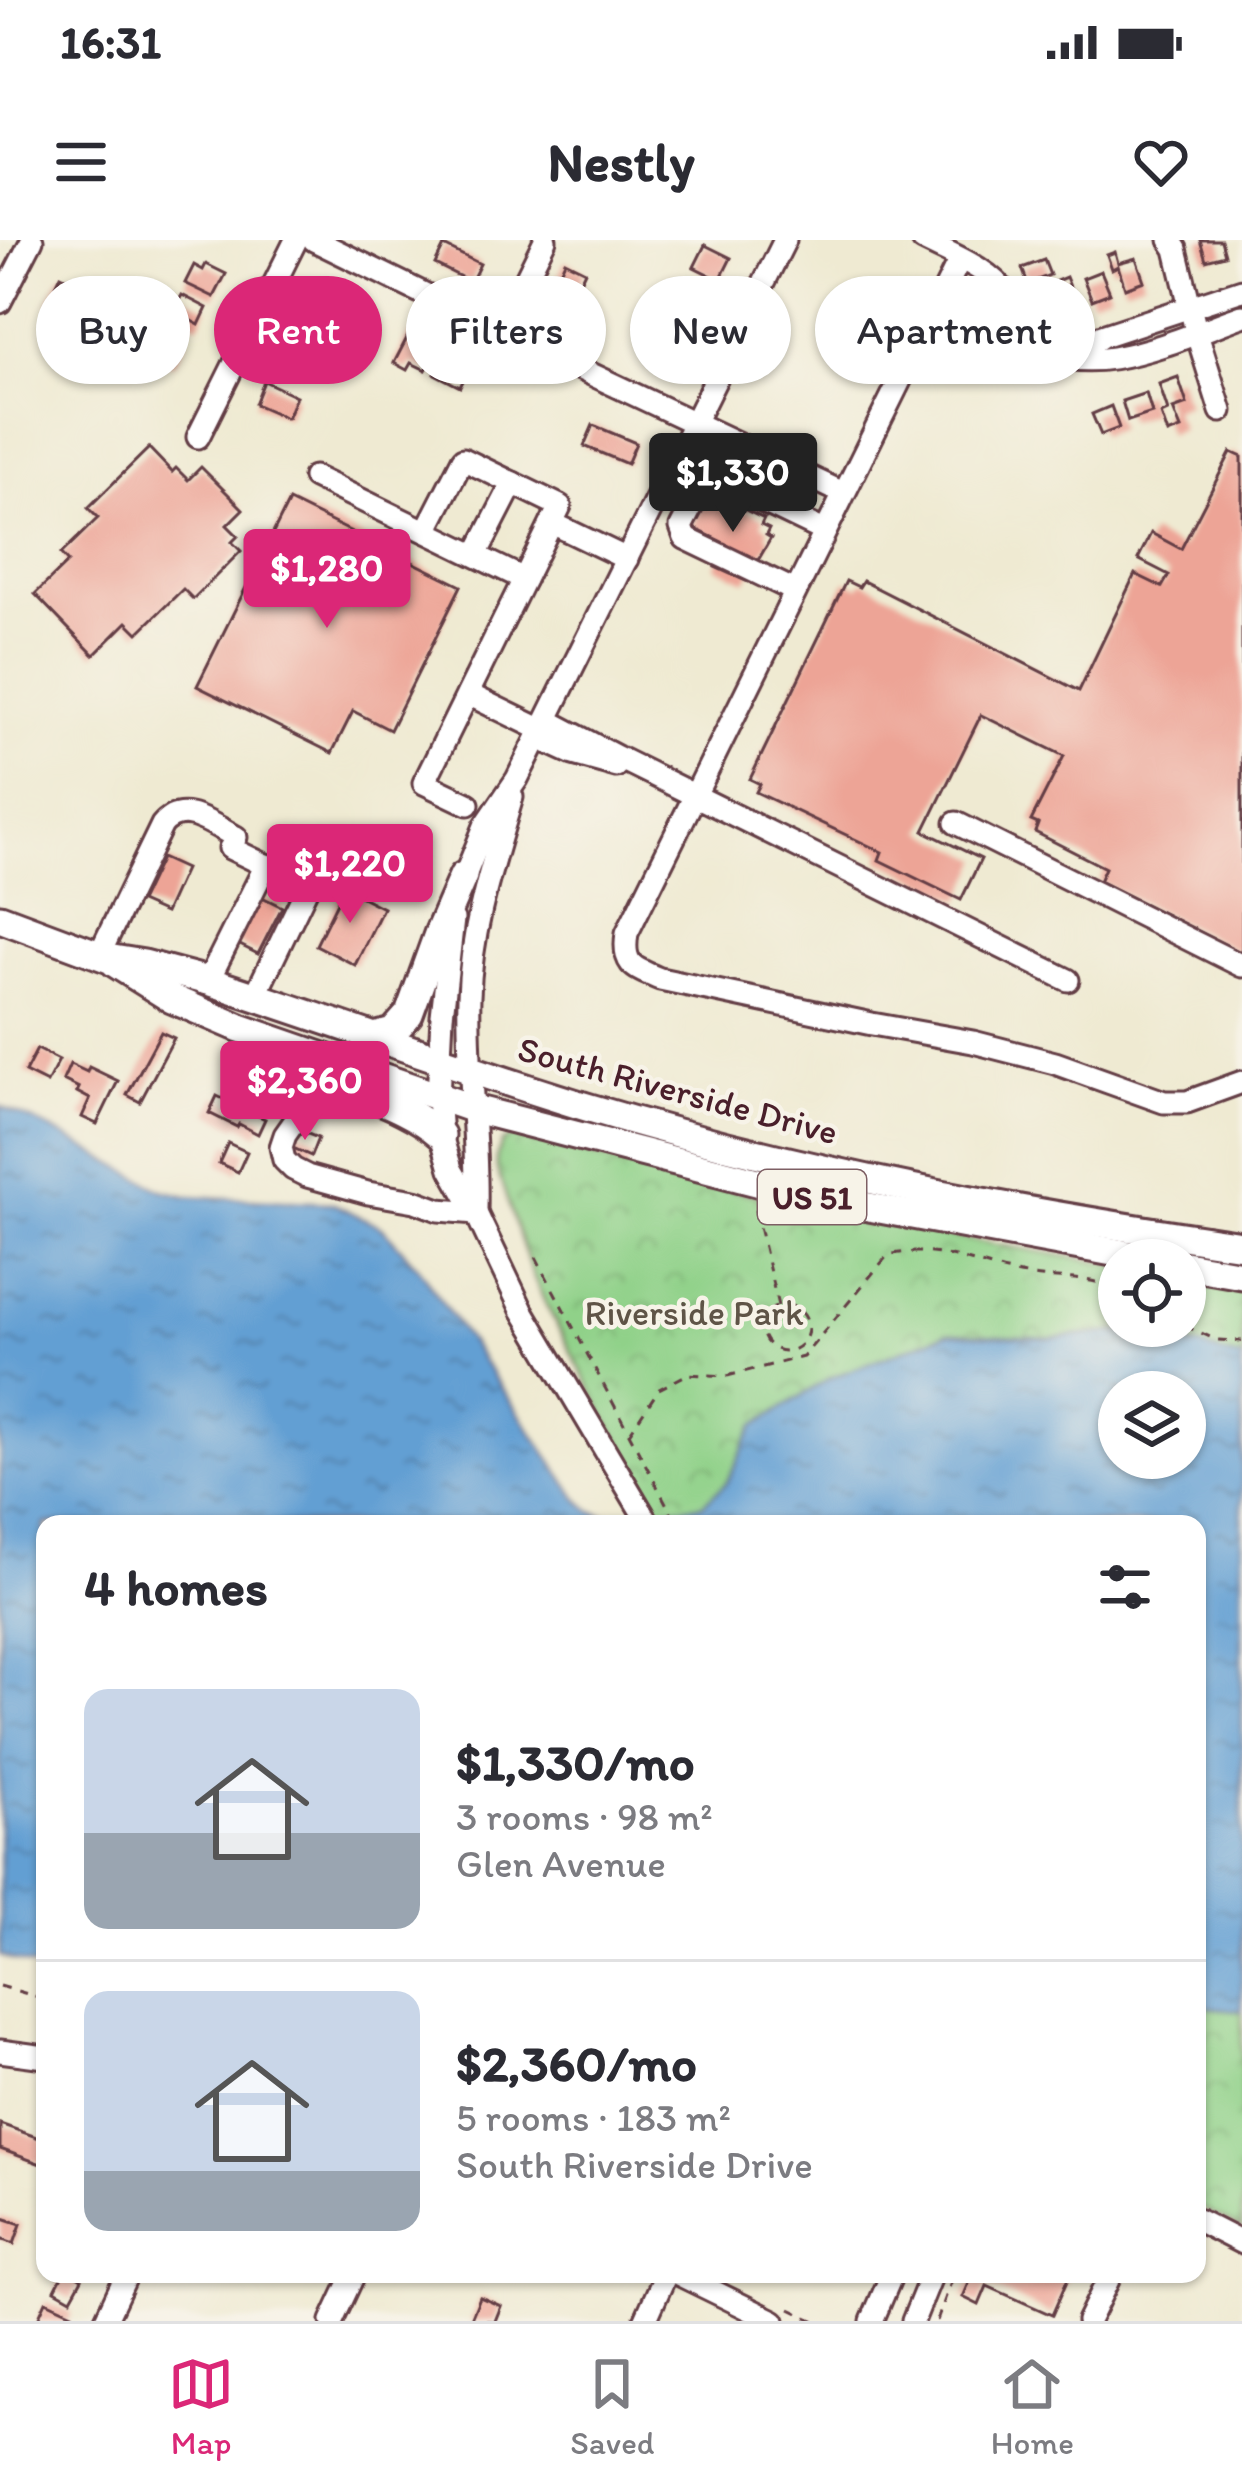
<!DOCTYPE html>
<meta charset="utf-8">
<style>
:root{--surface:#fff;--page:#f2f2f3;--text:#2b2b33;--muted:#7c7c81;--line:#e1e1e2;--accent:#db2777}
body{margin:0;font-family:Itim,sans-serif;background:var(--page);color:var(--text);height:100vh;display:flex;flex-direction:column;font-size:45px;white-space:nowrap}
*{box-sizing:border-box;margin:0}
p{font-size:39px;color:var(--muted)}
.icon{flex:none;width:66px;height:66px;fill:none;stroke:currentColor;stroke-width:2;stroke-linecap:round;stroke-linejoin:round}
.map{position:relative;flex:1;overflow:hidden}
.side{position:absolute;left:36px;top:1275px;width:1170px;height:768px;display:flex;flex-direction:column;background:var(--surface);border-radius:24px;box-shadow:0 3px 9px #0004}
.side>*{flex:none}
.top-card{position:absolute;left:36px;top:36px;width:1170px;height:108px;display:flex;gap:24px}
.fabs{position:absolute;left:1098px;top:999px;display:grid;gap:24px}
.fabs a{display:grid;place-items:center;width:108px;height:108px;border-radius:50%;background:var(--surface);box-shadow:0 3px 9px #0004;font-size:60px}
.price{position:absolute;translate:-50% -102px;padding:0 27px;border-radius:12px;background:var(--accent);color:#fff;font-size:39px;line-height:78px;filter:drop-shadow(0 3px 6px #0008)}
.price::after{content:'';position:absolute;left:50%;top:72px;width:36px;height:27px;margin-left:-18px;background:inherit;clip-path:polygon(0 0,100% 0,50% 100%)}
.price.selected{background:#222;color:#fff}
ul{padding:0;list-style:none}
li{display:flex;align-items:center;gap:36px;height:300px;padding:0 48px}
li+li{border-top:3px solid var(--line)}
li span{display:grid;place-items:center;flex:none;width:336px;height:240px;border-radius:24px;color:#555}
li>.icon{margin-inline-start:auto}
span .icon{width:144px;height:144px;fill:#fffc;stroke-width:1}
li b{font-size:51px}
h2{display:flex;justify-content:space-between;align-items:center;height:144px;padding:0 48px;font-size:51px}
.tag{padding:0 42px;border-radius:54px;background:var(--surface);box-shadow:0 3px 9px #0004;font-size:42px;line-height:108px}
.tag.selected{background:var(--accent);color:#fff}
.status{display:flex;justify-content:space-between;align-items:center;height:84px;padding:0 60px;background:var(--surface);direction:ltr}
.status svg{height:33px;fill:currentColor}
header{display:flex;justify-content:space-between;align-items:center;height:156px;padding:0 48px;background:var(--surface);font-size:54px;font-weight:800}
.menu{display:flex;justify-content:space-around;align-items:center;height:168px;border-top:3px solid var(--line);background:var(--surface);font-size:33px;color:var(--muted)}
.menu a{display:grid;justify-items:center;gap:6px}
.menu .selected{color:var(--accent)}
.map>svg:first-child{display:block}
.park{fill:url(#park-crowns);stroke:#6d785a;stroke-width:3}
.water{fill:url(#water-ripples);stroke:#565f7f;stroke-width:3;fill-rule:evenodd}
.building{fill:#eda496}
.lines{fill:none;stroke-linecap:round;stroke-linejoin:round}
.minor-casing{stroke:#633d44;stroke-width:27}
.major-casing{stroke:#633d44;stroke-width:33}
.path{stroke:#633d44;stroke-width:3;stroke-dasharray:9 9;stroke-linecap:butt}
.minor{stroke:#fff;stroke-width:21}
.major{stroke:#fff;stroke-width:27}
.labels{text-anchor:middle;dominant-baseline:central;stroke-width:9;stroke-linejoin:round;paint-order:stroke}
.shield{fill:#f7f3e8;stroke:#7e5f64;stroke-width:3}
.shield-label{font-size:33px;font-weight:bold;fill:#4a1f2b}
.street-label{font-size:36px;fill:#4a1f2b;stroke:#f7f3e8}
.park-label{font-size:36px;fill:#5f5447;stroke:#f7f3e8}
</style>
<div class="status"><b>16:31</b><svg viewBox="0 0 49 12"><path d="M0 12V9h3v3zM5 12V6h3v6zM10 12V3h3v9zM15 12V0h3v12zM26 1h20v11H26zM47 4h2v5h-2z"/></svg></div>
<header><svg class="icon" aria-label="menu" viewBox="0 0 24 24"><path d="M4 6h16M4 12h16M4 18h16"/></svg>Nestly<svg class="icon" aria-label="heart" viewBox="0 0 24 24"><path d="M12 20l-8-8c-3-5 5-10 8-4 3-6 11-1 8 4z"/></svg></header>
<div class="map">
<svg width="1242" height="2081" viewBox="0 0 1242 2081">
<defs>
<pattern id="park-crowns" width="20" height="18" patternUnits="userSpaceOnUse" patternTransform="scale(3)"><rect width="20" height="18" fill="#90d189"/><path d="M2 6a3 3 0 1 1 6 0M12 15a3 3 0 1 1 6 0" fill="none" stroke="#7eb376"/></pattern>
<pattern id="water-ripples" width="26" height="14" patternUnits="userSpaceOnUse" patternTransform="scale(3)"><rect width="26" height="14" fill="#629fd3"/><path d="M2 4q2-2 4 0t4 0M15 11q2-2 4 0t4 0" fill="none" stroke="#5381ab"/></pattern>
</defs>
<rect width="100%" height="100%" fill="#f7f3e8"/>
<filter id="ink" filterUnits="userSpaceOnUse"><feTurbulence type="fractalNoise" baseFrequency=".00833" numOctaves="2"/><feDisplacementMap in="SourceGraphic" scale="24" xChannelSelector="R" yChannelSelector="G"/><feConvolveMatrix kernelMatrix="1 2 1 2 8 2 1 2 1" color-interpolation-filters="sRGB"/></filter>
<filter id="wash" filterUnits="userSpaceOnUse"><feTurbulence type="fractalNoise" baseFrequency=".004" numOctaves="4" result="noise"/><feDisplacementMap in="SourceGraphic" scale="48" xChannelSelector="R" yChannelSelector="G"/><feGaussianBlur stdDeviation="2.7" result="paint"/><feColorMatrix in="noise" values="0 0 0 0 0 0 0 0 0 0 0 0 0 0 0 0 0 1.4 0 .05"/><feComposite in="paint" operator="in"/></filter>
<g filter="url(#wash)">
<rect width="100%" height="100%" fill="#efead2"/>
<g class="park">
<polygon points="517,894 645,930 759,956 947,996 1119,1025 1119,1086 1185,1086 1185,1036 1242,1044 1242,1119 1138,1089 1048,1099 947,1093 830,1138 754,1186 727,1242 702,1265 657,1273 546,1065 531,1031 497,930 496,918 502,902"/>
<polygon points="1197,1763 1208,1767 1242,1771 1242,1989 1197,1966"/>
</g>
<path class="water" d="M0 866 49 888 162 950 187 956 332 963 382 987 417 1026 578 1259 591 1271 626 1284 664 1270 702 1265 727 1242 754 1186 830 1138 947 1093 1048 1099 1138 1089 1242 1119V1771L1208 1767 1197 1763V1284H45V1730L0 1716ZM1119 1152H1185V1218H1119Z"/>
<g id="blocks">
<g class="building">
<polygon points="1200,0 1221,0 1225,15 1206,20"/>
<polygon points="705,5 731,18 720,40 694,27"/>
<polygon points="444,6 480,24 471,42 435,24"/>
<polygon points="1115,12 1118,23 1136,18 1144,41 1125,48 1118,26 1112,29 1107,15"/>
<polygon points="1044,20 1050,35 1028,44 1022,28"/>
<polygon points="565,21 585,31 574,54 554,45"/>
<polygon points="206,24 226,34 214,57 185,43 194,25 203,30"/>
<polygon points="1101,31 1110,53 1092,60 1083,38"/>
<polygon points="61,35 81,44 68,72 48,63"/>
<polygon points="1066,37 1075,59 1057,65 1049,44"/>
<polygon points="315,39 342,51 332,72 305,59"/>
<polygon points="697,39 716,49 703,74 685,64"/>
<polygon points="666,48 681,55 668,80 654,73"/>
<polygon points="550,54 589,74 579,94 538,77"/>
<polygon points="182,55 207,68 199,85 173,71"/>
<polygon points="298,70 326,83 316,105 288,92"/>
<polygon points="679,77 698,86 686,110 667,102"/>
<polygon points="152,90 163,95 166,90 186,99 174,125 154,116 159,105 148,100"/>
<polygon points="409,94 437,108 426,130 411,123 407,130 394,123"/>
<polygon points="445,112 471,125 460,147 435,134"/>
<polygon points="1178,137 1187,164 1173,169 1181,189 1168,194 1161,174 1168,171 1159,144"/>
<polygon points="264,141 296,156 287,178 255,164"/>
<polygon points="1146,153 1152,173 1128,181 1122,161"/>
<polygon points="1111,166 1119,188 1101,195 1092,174"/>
<polygon points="593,185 636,203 627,224 584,206"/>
<polygon points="149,208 172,232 176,228 188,240 201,227 243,269 227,285 238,296 232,302 241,311 193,359 183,349 138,393 127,382 94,415 35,354 68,322 61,314 98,278 88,268"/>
<polygon points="1231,212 1242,217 1242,708 1240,712 1099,641 1105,628 1035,592 1038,584 1031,581 1064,516 981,475 924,591 981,619 961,660 879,620 882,612 756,552 760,544 750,539 846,341 859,347 863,341 1079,451 1135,334 1162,347 1169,335 1138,319 1151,293 1181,309"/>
<polygon points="708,252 764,279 761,285 769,289 766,295 771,298 746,341 715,327 726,304 692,287"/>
<polygon points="289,261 461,346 390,490 353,471 332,513 197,446"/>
<polygon points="161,618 185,629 165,673 140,662"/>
<polygon points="344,648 383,668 355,725 316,705"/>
<polygon points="256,654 282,667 258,714 236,703"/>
<polygon points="161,792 174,798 140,862 127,855"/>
<polygon points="37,809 59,820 47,843 25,832"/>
<polygon points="70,824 87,832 89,827 118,841 97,884 82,877 90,859 77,852 79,848 63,840"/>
<polygon points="217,856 265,879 258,894 239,884 237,887 209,873"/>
<polygon points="298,890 318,898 311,916 291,907"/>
<polygon points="228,903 247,912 238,932 219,923"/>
<polygon points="0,1884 45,1900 45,1912 41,1924 0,1909"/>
<polygon points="0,1977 21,1984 14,2004 0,1999"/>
<polygon points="63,2034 73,2034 82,2039 71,2059 55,2050"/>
<polygon points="973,2034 1070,2034 1052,2075 987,2046 979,2065 963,2057"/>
<polygon points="480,2057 501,2066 495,2081 470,2081"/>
<polygon points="46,2061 72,2073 68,2081 37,2081"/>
</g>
</g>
</g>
<g filter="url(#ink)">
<use href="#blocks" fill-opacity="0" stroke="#633d44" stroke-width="3"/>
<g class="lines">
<defs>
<g id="minor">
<polyline points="314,0 500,91 843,253"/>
<path d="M923 0C952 15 989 28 1008 56 1017 68 1019 87 1029 97 1079 151 1186 95 1242 76"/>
<polyline points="1170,0 1176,9 1196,91 1221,171"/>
<path d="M960 19 627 693C622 725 633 728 660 739L872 784 973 802 1055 823 1164 862H1187L1242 842"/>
<polyline points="0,62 32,0"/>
<polyline points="500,91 545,0"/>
<polyline points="1070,118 1102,96 1242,50"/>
<polyline points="198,197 296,0"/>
<polyline points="314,237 524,339"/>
<polyline points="552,283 627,319"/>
<polyline points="426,291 463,219 560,266 424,543 468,564"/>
<polyline points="476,315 513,243"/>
<polyline points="795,351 685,298 681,287 705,241 718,240 824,291"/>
<polyline points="468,454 542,490"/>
<polyline points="547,480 617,517 1068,740"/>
<polyline points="538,498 573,514 616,526"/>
<polyline points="956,583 1242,726"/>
<polyline points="230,608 308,646 255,756"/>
<polyline points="460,648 485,586 517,539 785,0"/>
<polyline points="453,679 442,776 438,857 441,895 451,929 476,973 522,1070 649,1284"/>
<path d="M99 715 162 585C183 560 212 585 236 597"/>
<polyline points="208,741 266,625"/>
<polyline points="325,838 285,895 281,907 284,920 293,929 307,936 368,953 415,961 439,970 476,973"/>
<path d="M476 970C478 899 467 828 469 757 471 687 493 623 512 557"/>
<polyline points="0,1811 45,1817"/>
<polyline points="1197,1980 1242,2003"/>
<polyline points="678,2034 774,2081"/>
<polyline points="105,2081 127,2034"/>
<polyline points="332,2081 354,2034"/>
<polyline points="645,2081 666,2034"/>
<polyline points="872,2081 892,2034"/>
<polyline points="913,2081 932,2034"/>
<polyline points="1088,2081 1111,2034"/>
</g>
<g id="major">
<path d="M0 678 107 718 144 724 208 741C336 782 461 829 590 868 803 932 1022 973 1242 1005"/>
<polyline points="115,723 172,759 240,788 474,869 815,957 1156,1020"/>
<polyline points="374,797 393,792 409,774 438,694 463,636"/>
<path d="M292 818C337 850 400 859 441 895"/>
<polyline points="1185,1025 1242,1035"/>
</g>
</defs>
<use href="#minor" class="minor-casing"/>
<use href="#major" class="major-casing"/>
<g class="path">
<polyline points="755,970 778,1066"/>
<polyline points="536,1017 677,1284"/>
<polyline points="1185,1053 1196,1049"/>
<circle cx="785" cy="1088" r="23"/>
<polyline points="1185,1086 1217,1100 1242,1101"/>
<path d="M629 1194 659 1149 688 1134 727 1136 803 1117 888 1015C942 1004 976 1027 1026 1035 1061 1041 1084 1035 1119 1049"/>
<polyline points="0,1746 45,1759"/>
<polyline points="790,2069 815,2081"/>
<polyline points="937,2081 954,2034"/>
</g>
<use href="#minor" class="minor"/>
<use href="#major" class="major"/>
</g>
</g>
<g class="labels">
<rect class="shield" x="758" y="930" width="108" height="54" rx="9"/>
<g class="shield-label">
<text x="812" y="957">US 51</text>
</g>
<g class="street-label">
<text transform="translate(678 850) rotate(15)">South Riverside Drive</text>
</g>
<g class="park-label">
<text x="694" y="1072">Riverside Park</text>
</g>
</g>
</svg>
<div class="fabs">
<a><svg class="icon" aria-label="locate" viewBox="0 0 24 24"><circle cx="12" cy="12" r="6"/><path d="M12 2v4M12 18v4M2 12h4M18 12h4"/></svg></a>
<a><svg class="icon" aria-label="layers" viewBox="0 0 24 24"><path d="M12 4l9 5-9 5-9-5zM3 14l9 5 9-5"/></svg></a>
</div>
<b class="price selected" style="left:733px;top:295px">$1,330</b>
<b class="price" style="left:327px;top:391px">$1,280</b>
<b class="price" style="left:350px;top:686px">$1,220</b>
<b class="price" style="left:305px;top:903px">$2,360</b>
<div class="top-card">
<a class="tag">Buy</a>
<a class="tag selected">Rent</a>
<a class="tag">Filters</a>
<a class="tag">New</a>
<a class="tag">Apartment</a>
</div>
<section class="side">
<h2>4 homes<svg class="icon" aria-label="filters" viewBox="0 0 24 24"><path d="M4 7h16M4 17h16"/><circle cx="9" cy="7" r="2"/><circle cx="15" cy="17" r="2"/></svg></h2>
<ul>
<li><span style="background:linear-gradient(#c9d6e8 60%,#9aa5b1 0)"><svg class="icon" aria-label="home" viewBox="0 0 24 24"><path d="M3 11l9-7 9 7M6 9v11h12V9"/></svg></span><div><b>$1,330/mo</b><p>3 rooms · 98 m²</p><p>Glen Avenue</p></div></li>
<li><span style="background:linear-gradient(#c9d6e8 75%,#9aa5b1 0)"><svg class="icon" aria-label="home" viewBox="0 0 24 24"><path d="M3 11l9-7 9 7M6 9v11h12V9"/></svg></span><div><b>$2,360/mo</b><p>5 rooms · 183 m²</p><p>South Riverside Drive</p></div></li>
</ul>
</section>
</div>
<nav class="menu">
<a class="selected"><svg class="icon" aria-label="map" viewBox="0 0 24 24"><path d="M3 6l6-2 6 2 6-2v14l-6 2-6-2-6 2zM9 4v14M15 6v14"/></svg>Map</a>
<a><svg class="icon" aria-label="saved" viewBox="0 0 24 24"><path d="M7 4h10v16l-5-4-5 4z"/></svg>Saved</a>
<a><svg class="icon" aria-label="home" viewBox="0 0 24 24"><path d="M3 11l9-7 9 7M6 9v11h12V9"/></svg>Home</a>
</nav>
